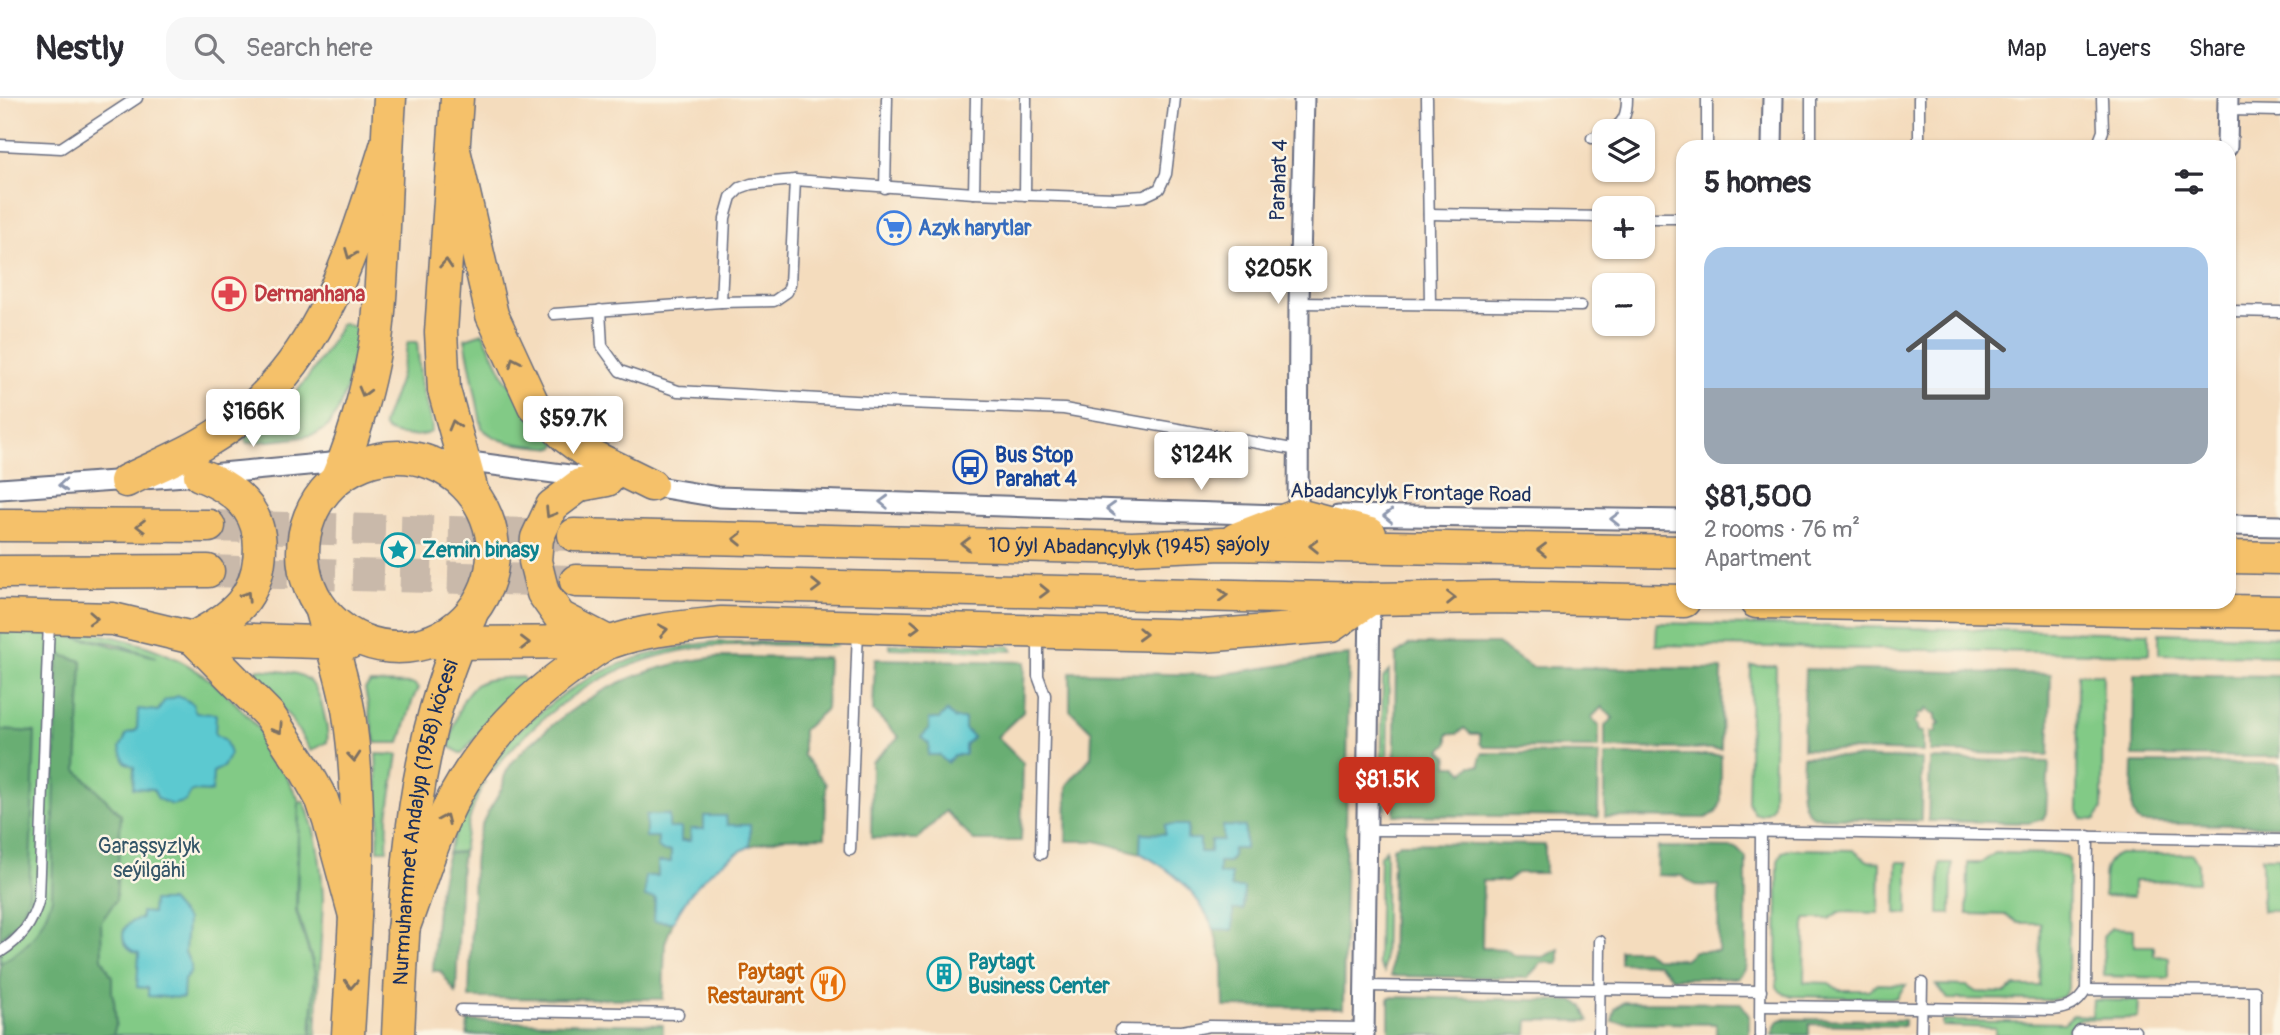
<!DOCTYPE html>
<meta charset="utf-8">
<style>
:root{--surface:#fff;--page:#f7f7f7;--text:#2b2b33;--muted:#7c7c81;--line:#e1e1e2;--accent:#c8321e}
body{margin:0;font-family:Pangolin,sans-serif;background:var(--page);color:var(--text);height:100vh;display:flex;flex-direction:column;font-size:26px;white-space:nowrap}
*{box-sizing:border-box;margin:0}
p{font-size:23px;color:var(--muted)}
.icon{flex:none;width:38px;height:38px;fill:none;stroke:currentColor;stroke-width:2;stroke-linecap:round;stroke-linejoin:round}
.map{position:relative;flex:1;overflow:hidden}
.sheet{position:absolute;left:1676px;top:42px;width:560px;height:469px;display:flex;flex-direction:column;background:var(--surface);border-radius:21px;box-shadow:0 2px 5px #0004}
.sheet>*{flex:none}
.controls{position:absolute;left:1592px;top:21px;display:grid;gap:14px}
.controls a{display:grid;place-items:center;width:63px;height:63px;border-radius:14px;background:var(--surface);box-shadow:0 2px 5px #0004;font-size:35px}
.price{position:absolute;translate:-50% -60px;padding:0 16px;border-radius:7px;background:#fff;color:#222;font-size:23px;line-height:46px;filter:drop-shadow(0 2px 4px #0008)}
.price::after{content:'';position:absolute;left:50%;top:42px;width:21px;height:16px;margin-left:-10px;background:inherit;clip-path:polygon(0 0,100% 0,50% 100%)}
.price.active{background:var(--accent);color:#fff}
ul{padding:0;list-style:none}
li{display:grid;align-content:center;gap:14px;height:371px;padding:0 28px}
li span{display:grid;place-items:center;height:217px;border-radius:21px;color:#555}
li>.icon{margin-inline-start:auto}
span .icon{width:126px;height:126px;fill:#fffc;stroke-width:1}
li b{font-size:30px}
h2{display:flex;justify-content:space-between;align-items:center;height:84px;padding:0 28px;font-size:30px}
header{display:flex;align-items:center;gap:42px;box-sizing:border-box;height:98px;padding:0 35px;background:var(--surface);border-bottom:2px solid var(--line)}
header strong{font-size:33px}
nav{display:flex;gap:38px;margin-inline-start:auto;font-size:24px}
.search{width:490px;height:63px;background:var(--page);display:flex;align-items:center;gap:18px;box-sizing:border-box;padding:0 24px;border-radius:21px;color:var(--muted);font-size:26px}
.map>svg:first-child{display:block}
.green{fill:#82ca86;stroke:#4e7c72;stroke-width:2}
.forest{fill:#69ae73;stroke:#426e68;stroke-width:2}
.water{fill:#5cc9d0;stroke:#3c7c97;stroke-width:2}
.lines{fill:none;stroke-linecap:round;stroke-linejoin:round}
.primary-tunnel{stroke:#c9b9aa;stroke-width:32;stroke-dasharray:32 16;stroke-linecap:butt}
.service-casing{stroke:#676c7f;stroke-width:13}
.minor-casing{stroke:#676c7f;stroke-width:23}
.primary-casing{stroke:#676c7f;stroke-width:35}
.service{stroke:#fff;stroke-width:10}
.minor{stroke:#fff;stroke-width:19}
.primary{stroke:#f5c16b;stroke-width:32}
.oneway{stroke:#7d7164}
.oneway2{stroke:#8d97ae}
.labels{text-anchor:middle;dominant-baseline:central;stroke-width:5;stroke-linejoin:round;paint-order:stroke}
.street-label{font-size:21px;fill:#1b2f5e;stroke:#fcf5e5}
.shop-label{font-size:21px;font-weight:bold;fill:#366cbe;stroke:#fcf5e5;text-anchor:start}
.health-label{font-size:21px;font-weight:bold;fill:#be3a42;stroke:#fcf5e5;text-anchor:start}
.transit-label{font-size:21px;font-weight:bold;fill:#164399;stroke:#fcf5e5;text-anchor:start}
.culture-label{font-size:21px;font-weight:bold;fill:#0d838f;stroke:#fcf5e5;text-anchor:start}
.park-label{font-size:21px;fill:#355668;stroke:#fcf5e5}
.food-label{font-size:21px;font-weight:bold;fill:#c56008;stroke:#fcf5e5;text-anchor:end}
</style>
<header>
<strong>Nestly</strong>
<div class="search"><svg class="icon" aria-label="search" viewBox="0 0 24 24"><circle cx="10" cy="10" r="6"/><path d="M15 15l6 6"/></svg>Search here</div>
<nav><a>Map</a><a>Layers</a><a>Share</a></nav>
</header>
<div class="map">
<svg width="2280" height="937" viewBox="0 0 2280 937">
<rect width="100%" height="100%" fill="#fcf5e5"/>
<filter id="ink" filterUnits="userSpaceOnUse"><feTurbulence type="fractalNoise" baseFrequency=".0143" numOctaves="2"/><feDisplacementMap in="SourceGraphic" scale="14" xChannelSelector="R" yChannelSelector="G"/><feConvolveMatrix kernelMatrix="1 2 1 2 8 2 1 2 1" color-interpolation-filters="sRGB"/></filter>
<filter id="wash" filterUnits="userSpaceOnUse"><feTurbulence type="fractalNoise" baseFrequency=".00686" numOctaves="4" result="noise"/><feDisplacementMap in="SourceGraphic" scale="28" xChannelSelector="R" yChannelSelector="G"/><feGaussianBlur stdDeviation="1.57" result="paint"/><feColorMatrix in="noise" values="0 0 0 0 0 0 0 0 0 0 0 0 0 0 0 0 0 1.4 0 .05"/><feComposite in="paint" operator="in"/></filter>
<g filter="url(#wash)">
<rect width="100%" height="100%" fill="#f4dcbd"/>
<g class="green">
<path d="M342 225 361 231C355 257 344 325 318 335 299 342 268 342 247 345L244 338C289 313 318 269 342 225Z"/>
<path d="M483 235 505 281 559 343 554 350C531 347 499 348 482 330L465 241Z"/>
<path d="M408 244H417L421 286 432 328 431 334C421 340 392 339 384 330L383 326 399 283Z"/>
<polygon points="1657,525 2149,535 2149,556 1656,547"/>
<path d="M77 532C185 548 226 584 288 669L283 672 299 702 296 813 315 874 311 937H0V533L61 537 95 543 156 559 114 545 77 539Z"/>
<polygon points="2159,535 2280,539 2280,558 2159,556"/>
<path d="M714 544H836V548C795 548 753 544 712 548 618 558 549 603 491 675L487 672C496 661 504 648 513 638 521 629 532 621 542 613 592 570 649 552 714 544Z"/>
<polygon points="890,546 1009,548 1013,553 890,550"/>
<polygon points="1751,568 1776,568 1773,705 1771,711 1761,717 1754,715 1748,704"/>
<path d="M258 571C299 576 315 571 324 616 326 626 329 635 327 644L311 653 289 618 253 580Z"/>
<polygon points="1389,573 1386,713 1381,704 1383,580"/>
<polygon points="2078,576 2103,576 2102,711 2095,722 2083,721 2077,711"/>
<path d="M522 579 528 587 493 618 462 656 449 648C455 627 460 590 484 583 496 579 510 580 522 579Z"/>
<polygon points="370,585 414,586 418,590 413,601 400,645 375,645 365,591"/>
<polygon points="376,656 398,657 388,717 387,752 378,752 379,716"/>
<path d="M481 682 485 684C473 705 466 730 463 754L448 755 459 723Z"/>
<path d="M304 703C317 734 322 768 323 802L316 937H312L316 874 297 813 299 705Z"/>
<polygon points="1386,751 1384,874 1378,865 1380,758"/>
<polygon points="1792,751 1853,752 1868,763 1880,764 1879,815 1839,814 1829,821 1805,821 1804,884 1829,885 1839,892 1868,892 1877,886 1906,887 1896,900 1792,898 1781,894 1777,889 1778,763 1782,754"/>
<polygon points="1995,755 2056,756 2067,759 2069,764 2068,889 2063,899 2051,902 1948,901 1937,887 1967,888 1976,894 2005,895 2015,888 2040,888 2041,825 2018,825 2007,817 1967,816 1968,765 1981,765"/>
<path d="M2119 756H2192L2198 766V784L2134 783V799L2104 798C2104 781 2101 763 2119 756Z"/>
<rect x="2262" y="759" width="18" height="54"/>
<polygon points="1897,764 1908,764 1908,816 1896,815"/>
<polygon points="1940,765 1952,765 1951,816 1939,816"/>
<polygon points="2111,830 2134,831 2134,848 2154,848 2154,858 2169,859 2169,880 2104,878 2103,839"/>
<polygon points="2093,902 2139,903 2138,920 2079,921 2069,930 2067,937 1995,937 1995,930 1942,928 1942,923 2064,925 2073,917 2092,918"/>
</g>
<g class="forest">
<polygon points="1410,546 1497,546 1531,569 1722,571 1721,651 1605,650 1605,628 1613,620 1602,609 1591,620 1599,628 1599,650 1484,649 1480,645 1480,636 1471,636 1464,630 1457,636 1448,636 1448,645 1441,652 1448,659 1448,668 1457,668 1464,675 1470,668 1480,668 1480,659 1483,655 1599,656 1598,719 1394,717 1396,557"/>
<path d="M58 556 82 563 77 672 121 717 116 802 101 824 102 860 112 879V895L114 902 116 927 113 937H0V865C31 849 41 833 52 800Z"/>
<polygon points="1349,557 1343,910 1224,909 1223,866 1214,831 1233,831 1233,812 1243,812 1243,790 1231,790 1219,776 1219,764 1228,764 1232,761 1232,751 1223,742 1210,754 1200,754 1187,741 1188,728 1165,736 1141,735 1140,755 1096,743 1066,743 1067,687 1091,659 1092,634 1070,612 1070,574 1218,577"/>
<path d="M717 559 828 560 826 611 803 632V657L826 686 825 739 782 740 750 748V727H726L705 718 704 731 691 743 658 739 671 753V764L658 778H645L655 800 654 823 673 824 665 845 663 901 469 900C470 866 472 832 473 798 474 777 473 755 479 735 484 715 497 703 503 687 504 684 503 680 505 677 510 664 525 650 536 641 590 592 645 567 717 559Z"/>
<polygon points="875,561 1025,564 1023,614 997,639 1023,665 1021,743 974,743 946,713 918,741 871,740 872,664 899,639 873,613"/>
<polygon points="1805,571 2051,576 2049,657 1930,654 1930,634 1936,634 1936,629 1940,625 1936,621 1936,616 1931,615 1927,611 1923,615 1918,615 1918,620 1914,624 1918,628 1917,633 1923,634 1923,654 1803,651"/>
<polygon points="2134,576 2280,578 2280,659 2133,658"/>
<polygon points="0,632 35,634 29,797 21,820 0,841"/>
<polygon points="1605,657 1721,657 1721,704 1717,714 1706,720 1605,719"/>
<path d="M1803 658 1922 661 1921 723 1814 719C1795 709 1803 677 1803 658Z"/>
<polygon points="1930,661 2049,664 2046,715 2043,721 2029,725 1928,723"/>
<polygon points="2133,665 2280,666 2280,728 2141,725 2136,722 2132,712"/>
<polygon points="1400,745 1545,747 1545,775 1517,775 1506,783 1483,783 1482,850 1505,851 1516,858 1543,859 1559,851 1559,865 1542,864 1527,880 1391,878 1393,750"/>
<polygon points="1658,749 1732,750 1737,751 1746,760 1746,867 1745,872 1738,880 1672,880 1658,866 1620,865 1620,852 1645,852 1654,860 1684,861 1694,853 1718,853 1719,788 1695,787 1682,778 1657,777"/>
<path d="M463 754 461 767 456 895 440 873H433C435 832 436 794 448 755Z"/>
<polygon points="1389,899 1574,903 1583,908 1589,923 1528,922 1527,937 1389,937"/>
<polygon points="1624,904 1741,905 1749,918 1749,937 1716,937 1716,926 1612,924 1615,911"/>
<polygon points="1783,921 1904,922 1904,928 1809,926 1809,937 1772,937 1777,924"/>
<polygon points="468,923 663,927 663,937 467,937"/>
</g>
<g class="water">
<polygon points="178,598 192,605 196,615 216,616 215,636 225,642 230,656 223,669 213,674 212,694 192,693 186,703 172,707 158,701 153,691 133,690 134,669 125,664 120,650 127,636 137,632 138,611 158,613 164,603"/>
<polygon points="947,613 955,621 965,621 965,631 973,639 965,647 965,657 954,657 947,665 939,657 928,657 929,646 921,639 929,631 929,621 939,621"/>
<path d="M646 717H669V730H681V743H690L691 731H704V718H726L727 727H750V748C715 766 691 788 673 824L654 823 655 800 645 799V778H658V764H671V753H662L658 749V739H646Z"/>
<path d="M1165 727H1188L1187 741H1200V754H1210L1211 742H1223V728L1245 729V751H1233L1232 760 1228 764H1219V776H1231V790H1244L1243 812H1233V832L1214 831C1196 793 1177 775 1140 755L1141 735 1165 736Z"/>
<path d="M153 803H170L187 822 185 854 191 868 190 875 184 882 183 900 148 898V890L137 889 139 855C117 850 118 823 141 821V814L152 815Z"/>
</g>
</g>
<g filter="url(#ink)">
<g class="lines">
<g class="primary-tunnel">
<polyline points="209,428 574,437"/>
<polyline points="208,473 576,483"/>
</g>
<defs>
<g id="service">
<polyline points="1427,0 1430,206"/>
<polyline points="2228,12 2280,13"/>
<path d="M1608 33C1624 27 1627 16 1627 0"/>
<polyline points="1592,40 1605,35"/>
<polyline points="0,47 61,50 137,0"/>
<polyline points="1707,49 1707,0"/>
<polyline points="1811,49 1811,0"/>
<polyline points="1919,49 1919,0"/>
<polyline points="2097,49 2103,33 2102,0"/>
<polyline points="885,90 887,0"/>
<polyline points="974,95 976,0"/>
<polyline points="1025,97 1026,0"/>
<polyline points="1429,116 1605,119"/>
<polyline points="1643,120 1680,120 1684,118"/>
<polyline points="721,204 725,120 731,99 740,90 751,86 795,82 974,95 1115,100 1144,98 1159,91 1166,76 1175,0"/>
<polyline points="1299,205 1581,208"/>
<polyline points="600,212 602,248 620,273 678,293 854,303 1064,311 1298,352"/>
<polyline points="2230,213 2280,214"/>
<polyline points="554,216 721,204 774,203 787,194 790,187 795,82"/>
<polyline points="1038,537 1038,578 1045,597 1041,756"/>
<polyline points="1367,732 1733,733 2280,742"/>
<polyline points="850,752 858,531"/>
<path d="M0 854C22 840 32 826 39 801L49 523"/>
<polyline points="1365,888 1761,893"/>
<polyline points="2086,892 2088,738"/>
<path d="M1761 908 2053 912C2069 910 2077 907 2086 892L2255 893V937"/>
<polyline points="461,912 678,916"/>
<polyline points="1120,932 1182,933 1210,928 1364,930"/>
<polyline points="1599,937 1600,843"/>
<polyline points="1760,937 1761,733"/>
<polyline points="1921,937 1922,885"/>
<polyline points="2077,937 2080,933 2135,933"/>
</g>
<g id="minor">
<polyline points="1772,49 1773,0"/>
<polyline points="2227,49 2228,0"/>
<polyline points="425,361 463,363 592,380"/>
<polyline points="640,386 718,399 1283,417"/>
<polyline points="0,391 200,377 384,360"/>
<polyline points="1298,417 1299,205 1304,0"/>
<polyline points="1338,417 1684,422"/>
<polyline points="2230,427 2280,428"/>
<polyline points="1364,937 1370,501"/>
</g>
<g id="primary">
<polyline points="457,0 441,234 444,292 472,393"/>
<polyline points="454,52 492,217 534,308 566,339 590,357 651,387"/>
<circle cx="398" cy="454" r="95"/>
<path d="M337 380C355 339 374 269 378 225 385 150 385 75 390 0"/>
<polyline points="607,382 580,387 552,408 537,440 535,463 543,495 560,519 608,544"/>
<path d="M126 383C152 370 181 359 207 343 318 278 351 159 387 45"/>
<polyline points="0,427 209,428"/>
<path id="s1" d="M574 437 1132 450 1222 446 1684 454"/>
<polyline points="1236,441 1298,417 1370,436"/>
<polyline points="2230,459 2280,460"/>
<polyline points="0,474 208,473"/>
<polyline points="576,483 1370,501 1493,499 1684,503"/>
<polyline points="1756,504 2280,514"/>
<path d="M322 513C331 547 344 582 349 617 365 722 354 831 348 937"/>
<polyline points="0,518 113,521 193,540 269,617 306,673 322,702 329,723 355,818"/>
<path d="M193 540C211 530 228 521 241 506 262 481 267 437 248 410 236 394 218 384 200 377"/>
<polyline points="193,540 349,545"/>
<polyline points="439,545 604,544"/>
<path d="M403 831C420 786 433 738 456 696 483 647 522 606 567 573 580 564 596 549 611 544 647 531 685 529 722 525L1203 538 1331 528 1370 501"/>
<path id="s2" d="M398 937C405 796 408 647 471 517"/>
</g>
</defs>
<use href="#service" class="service-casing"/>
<use href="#minor" class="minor-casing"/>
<use href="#primary" class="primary-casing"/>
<use href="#service" class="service"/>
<use href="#minor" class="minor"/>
<use href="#primary" class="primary"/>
</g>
<defs><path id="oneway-chevron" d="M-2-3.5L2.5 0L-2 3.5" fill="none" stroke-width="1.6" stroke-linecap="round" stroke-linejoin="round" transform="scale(1.75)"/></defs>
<g class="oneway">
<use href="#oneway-chevron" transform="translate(350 156) rotate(112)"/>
<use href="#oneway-chevron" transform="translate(446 166) rotate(-86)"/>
<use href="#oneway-chevron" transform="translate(514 264) rotate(-115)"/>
<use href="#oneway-chevron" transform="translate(364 294) rotate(105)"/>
<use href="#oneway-chevron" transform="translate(454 327) rotate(-105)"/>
<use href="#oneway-chevron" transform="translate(550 415) rotate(122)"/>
<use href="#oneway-chevron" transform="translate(141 428) rotate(-180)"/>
<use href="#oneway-chevron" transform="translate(738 441) rotate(-179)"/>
<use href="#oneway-chevron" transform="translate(966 446) rotate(-179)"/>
<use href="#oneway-chevron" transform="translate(1314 448) rotate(-179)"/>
<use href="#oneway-chevron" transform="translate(1542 452) rotate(-179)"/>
<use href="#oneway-chevron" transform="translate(816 488) rotate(1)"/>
<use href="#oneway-chevron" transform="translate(1044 493) rotate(1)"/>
<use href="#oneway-chevron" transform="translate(1223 497) rotate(1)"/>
<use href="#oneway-chevron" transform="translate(246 498) rotate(-57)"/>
<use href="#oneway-chevron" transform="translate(1451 500) rotate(-1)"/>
<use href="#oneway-chevron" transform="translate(93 520) rotate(3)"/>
<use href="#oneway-chevron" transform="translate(915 529) rotate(2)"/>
<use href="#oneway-chevron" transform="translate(663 532) rotate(-10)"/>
<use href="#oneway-chevron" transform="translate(1142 536) rotate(2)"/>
<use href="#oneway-chevron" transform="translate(525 545) rotate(-1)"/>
<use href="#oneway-chevron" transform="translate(278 631) rotate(56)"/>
<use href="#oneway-chevron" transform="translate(354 659) rotate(85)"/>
<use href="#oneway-chevron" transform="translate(445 721) rotate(-66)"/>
<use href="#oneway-chevron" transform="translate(351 886) rotate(93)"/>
</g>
<g class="oneway2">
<use href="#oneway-chevron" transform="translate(63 387) rotate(177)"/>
<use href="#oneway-chevron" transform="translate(884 404) rotate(-178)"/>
<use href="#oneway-chevron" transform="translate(1111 411) rotate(-178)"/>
<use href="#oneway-chevron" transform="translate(1388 418) rotate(-179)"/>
<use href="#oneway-chevron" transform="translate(1615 421) rotate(-179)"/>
</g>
</g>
<defs>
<symbol id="supermarket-ring" viewBox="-11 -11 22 22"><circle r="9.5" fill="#fcf5e5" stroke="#3f7fe0" stroke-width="1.5"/><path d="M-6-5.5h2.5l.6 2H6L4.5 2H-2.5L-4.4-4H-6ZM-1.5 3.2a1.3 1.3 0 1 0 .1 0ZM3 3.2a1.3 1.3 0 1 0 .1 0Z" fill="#3f7fe0"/></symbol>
<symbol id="pharmacy-ring" viewBox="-11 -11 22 22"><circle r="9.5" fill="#fcf5e5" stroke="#e0444e" stroke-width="1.5"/><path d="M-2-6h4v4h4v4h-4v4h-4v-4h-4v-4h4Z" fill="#e0444e"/></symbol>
<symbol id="bus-ring" viewBox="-11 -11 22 22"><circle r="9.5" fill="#fcf5e5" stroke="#1a4fb4" stroke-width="1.5"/><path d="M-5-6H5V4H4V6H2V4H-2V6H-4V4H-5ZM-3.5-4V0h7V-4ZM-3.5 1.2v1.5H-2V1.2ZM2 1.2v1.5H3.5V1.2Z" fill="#1a4fb4"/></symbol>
<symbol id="sight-ring" viewBox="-11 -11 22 22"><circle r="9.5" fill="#fcf5e5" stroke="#0f9aa8" stroke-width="1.5"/><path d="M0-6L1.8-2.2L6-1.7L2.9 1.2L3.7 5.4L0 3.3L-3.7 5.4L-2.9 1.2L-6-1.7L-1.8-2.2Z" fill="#0f9aa8"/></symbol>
<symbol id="building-ring" viewBox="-11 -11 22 22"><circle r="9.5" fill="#fcf5e5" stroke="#0f9aa8" stroke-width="1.5"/><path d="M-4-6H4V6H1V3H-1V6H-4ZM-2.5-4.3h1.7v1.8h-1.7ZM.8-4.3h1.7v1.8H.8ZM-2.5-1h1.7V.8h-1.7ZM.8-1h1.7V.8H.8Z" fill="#0f9aa8"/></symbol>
<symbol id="restaurant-ring" viewBox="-11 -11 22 22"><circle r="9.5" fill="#fcf5e5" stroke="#e8710a" stroke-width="1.5"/><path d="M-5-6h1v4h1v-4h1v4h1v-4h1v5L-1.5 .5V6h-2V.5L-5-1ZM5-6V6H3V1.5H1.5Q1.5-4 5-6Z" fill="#e8710a"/></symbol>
</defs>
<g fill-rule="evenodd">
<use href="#supermarket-ring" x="875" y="111" width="38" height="38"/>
<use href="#pharmacy-ring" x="210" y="177" width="38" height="38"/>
<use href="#bus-ring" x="951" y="350" width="38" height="38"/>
<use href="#sight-ring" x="379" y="433" width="38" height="38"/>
<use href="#building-ring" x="925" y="857" width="38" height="38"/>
<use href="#restaurant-ring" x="809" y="867" width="38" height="38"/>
</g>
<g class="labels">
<g class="street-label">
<text transform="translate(1279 82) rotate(-88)">Parahat 4</text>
<text transform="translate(1411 395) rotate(1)">Abadancylyk Frontage Road</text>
<text stroke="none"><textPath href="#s1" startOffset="555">10 ýyl Abadançylyk (1945) şaýoly</textPath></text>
<text stroke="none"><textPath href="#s2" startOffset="215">Nurmuhammet Andalyp (1958) köçesi</textPath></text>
</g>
<g class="shop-label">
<text x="918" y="130">Azyk harytlar</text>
</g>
<g class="health-label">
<text x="254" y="196">Dermanhana</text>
</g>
<g class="transit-label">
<text x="995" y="357">Bus Stop<tspan x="995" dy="24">Parahat 4</tspan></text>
</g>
<g class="culture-label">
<text x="422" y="452">Zemin binasy</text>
<text x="968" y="864">Paytagt<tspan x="968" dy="24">Business Center</tspan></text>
</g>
<g class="park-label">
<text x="149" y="748">Garaşsyzlyk<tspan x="149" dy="24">seýilgähi</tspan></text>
</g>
<g class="food-label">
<text x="804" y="874">Paytagt<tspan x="804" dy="24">Restaurant</tspan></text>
</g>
</g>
</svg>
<div class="controls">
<a><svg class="icon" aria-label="layers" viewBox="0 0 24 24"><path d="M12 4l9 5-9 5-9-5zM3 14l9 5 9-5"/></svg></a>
<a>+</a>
<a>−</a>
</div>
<b class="price" style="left:1278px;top:208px">$205K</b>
<b class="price" style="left:253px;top:351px">$166K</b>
<b class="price" style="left:573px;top:358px">$59.7K</b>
<b class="price" style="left:1201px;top:394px">$124K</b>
<b class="price active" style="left:1387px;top:719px">$81.5K</b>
<section class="sheet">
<h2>5 homes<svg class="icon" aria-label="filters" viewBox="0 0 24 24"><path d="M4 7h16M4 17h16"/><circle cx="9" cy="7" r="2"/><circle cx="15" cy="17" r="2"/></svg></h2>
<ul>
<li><span style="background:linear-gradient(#a9c7e8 65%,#9aa5b1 0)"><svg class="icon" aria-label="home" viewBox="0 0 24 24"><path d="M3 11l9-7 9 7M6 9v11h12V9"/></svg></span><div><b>$81,500</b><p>2 rooms · 76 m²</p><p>Apartment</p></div></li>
</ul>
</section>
</div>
